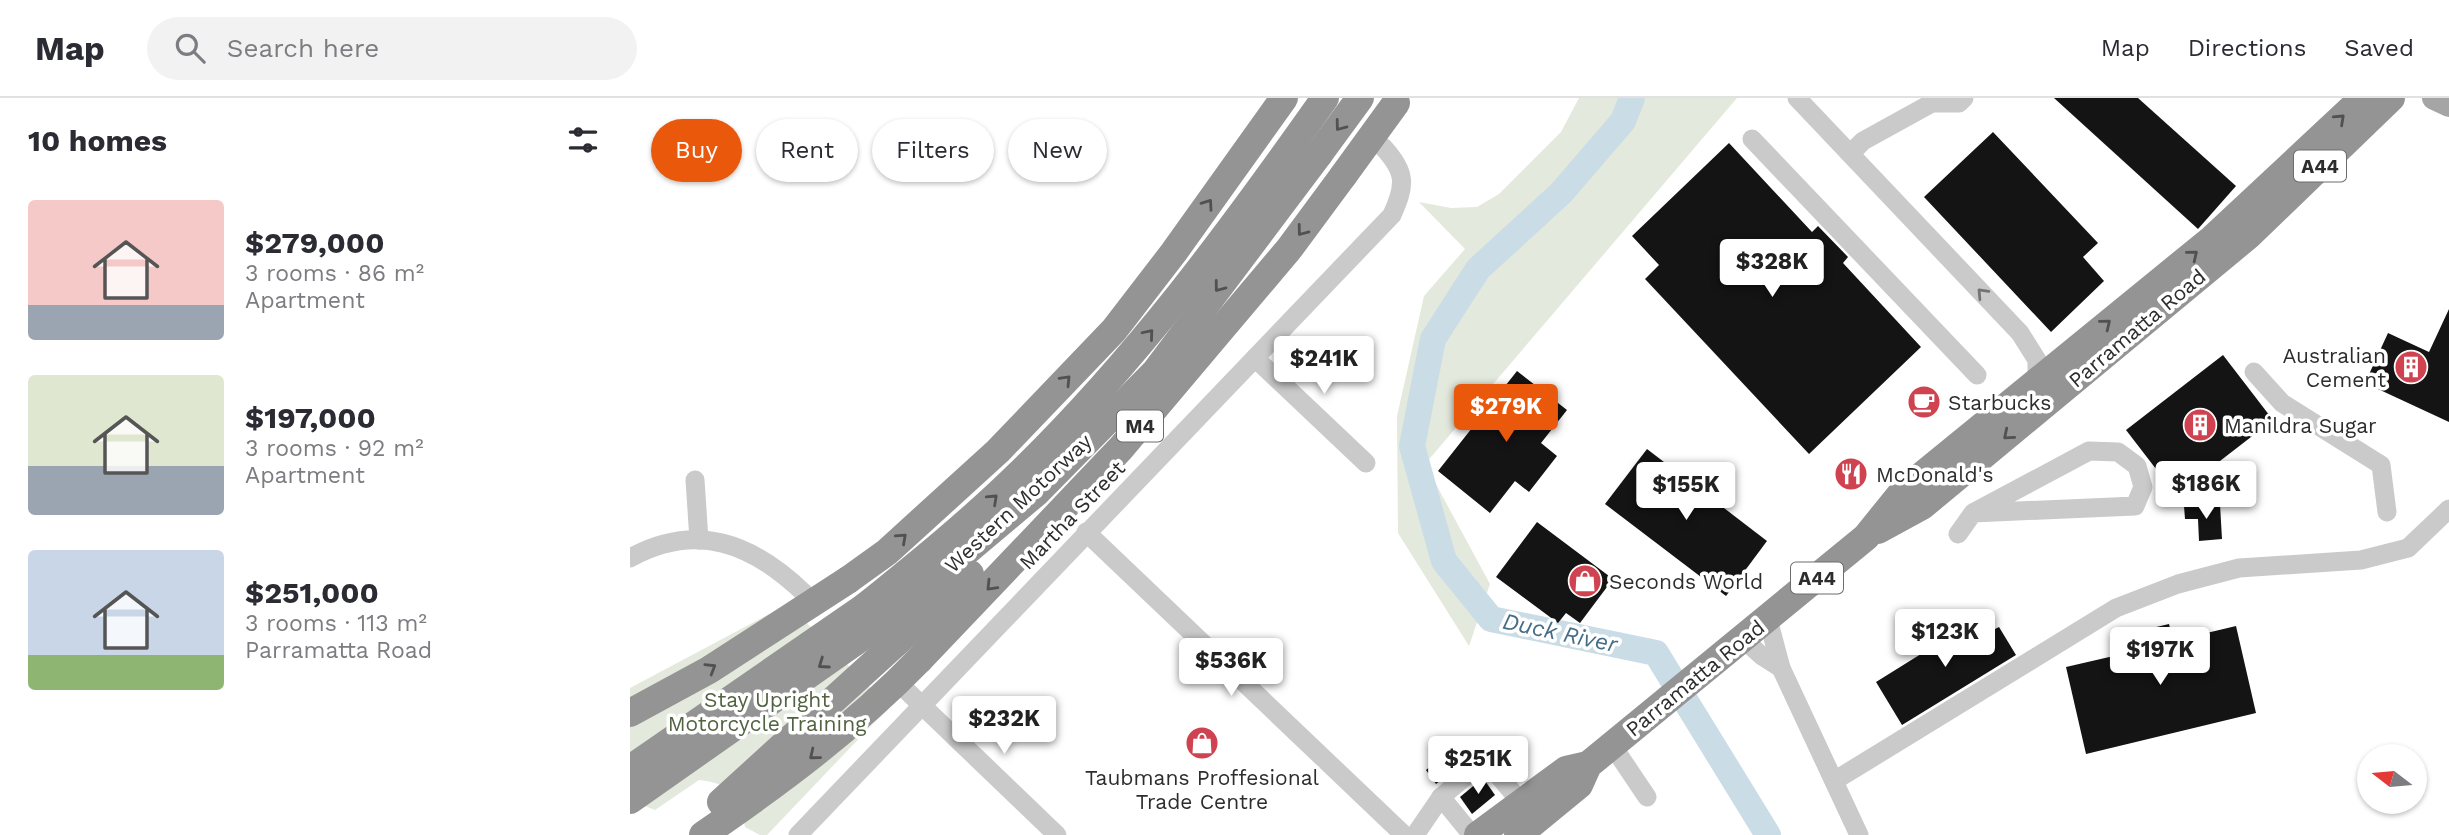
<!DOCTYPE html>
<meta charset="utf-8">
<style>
:root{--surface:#fff;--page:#f2f2f3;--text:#2b2b33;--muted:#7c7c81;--line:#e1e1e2;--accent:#ea580c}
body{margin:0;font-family:"Work Sans",sans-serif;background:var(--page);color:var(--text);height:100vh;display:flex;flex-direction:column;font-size:26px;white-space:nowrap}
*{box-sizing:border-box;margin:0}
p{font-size:23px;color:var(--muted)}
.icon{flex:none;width:38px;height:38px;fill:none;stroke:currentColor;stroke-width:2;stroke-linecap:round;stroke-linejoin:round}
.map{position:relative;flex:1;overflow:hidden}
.panel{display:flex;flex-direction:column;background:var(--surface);width:630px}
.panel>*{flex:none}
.hud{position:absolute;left:21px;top:21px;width:665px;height:63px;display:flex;gap:14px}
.needle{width:46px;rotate:286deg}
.buttons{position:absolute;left:1727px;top:646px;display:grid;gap:14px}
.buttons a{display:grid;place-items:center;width:70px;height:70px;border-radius:50%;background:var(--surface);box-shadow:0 2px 5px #0004;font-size:35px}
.price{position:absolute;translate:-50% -60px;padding:0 16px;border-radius:7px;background:#fff;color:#222;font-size:23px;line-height:46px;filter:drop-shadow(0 2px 4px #0008)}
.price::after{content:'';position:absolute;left:50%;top:42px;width:21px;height:16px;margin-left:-10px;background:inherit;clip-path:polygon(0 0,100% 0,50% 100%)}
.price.selected{background:var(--accent);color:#fff}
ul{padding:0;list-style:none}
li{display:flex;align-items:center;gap:21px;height:175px;padding:0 28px}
li span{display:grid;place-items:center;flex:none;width:196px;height:140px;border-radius:7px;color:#555}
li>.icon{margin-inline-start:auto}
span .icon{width:84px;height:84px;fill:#fffc;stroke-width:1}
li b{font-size:30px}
h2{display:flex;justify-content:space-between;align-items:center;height:84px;padding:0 28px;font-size:30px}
.chip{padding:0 24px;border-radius:32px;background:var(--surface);box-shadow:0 2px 5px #0004;font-size:24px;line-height:63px}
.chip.selected{background:var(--accent);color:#fff}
header{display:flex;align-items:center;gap:42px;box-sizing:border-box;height:98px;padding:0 35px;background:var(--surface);border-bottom:2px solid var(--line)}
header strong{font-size:33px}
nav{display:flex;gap:38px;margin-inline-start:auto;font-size:24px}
.search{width:490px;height:63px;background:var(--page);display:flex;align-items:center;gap:18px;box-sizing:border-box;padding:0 24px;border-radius:38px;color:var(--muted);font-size:26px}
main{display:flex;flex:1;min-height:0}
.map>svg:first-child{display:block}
.green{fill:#e3e9dc}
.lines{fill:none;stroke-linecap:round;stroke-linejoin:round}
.river{stroke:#cadce6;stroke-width:26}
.building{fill:#141414}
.minor{stroke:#cacaca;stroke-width:19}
.major{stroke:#a5a5a5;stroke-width:24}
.highway{stroke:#949494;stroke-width:28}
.highway-bridge{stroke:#949494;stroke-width:28}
.oneway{stroke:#515151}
.oneway2{stroke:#747474}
.labels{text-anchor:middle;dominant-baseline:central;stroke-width:7;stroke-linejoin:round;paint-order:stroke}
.shield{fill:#fff;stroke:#6c6c6c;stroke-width:2}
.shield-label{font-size:19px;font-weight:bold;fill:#2d2d2d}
.street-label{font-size:21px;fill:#2d2d2d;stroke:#fff}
.poi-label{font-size:21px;fill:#2d2d2d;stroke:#fff;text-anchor:start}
.park-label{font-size:21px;fill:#516340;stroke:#fff}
.water-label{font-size:23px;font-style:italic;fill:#456d85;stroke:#fff}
</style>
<header>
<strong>Map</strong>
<div class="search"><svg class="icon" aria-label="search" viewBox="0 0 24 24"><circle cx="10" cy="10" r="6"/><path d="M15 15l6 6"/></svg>Search here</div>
<nav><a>Map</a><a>Directions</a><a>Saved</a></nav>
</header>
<main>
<section class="panel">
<h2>10 homes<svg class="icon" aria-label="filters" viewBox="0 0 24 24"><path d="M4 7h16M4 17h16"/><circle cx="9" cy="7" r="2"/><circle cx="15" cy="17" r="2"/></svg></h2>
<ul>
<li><span style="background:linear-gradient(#f6c9c9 75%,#9aa5b1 0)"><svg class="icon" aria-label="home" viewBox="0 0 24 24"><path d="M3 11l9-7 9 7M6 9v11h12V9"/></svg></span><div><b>$279,000</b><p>3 rooms · 86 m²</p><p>Apartment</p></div></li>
<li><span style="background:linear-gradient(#dfe7d0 65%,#9aa5b1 0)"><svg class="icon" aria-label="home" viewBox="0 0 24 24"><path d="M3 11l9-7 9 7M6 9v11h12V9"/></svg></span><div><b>$197,000</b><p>3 rooms · 92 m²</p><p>Apartment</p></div></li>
<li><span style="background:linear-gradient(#c9d6e8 75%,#8fb573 0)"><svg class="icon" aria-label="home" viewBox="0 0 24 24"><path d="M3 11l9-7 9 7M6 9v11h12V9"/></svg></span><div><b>$251,000</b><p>3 rooms · 113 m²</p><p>Parramatta Road</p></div></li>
</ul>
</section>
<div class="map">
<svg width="1819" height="737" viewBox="0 0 1819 737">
<rect width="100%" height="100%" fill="#fff"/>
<g class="green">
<polygon points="949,0 1107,0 795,366 860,486 839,548 768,435 767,318 794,198 835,151 789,104 821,110 847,109 869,96 931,34"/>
<path d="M158 506 259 609 137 737H130L115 729C111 698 100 685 69 682L25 712 0 702V590Z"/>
</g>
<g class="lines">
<polyline class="river" points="1002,0 993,23 931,95 848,171 803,241 782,348 814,463 861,521 1026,555 1138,737"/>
</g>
<g class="building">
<polygon points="1424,0 1508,0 1606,88 1568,131"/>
<polygon points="1363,34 1468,145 1453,159 1474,183 1421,234 1294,99"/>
<polygon points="1099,45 1182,134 1188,128 1218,159 1213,165 1291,249 1179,356 1015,181 1029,167 1002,138"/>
<polygon points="1819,211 1819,324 1735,285 1758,235 1799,254"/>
<polygon points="1593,257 1643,322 1546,397 1496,332"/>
<polygon points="887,273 937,312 911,345 927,358 899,394 885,383 860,415 808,373"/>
<polygon points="1017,351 1137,443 1096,498 975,406"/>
<polygon points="1590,406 1592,441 1569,443 1568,421 1555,421 1554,408"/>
<polygon points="907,424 983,481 950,525 936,515 928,525 866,479"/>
<polygon points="1352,518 1361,533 1369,529 1386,557 1272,627 1246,584"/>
<polygon points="1539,526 1543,543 1606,528 1626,615 1456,656 1436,569 1488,557 1484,539"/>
<polygon points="826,647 838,660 806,686 796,672"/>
<polygon points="853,680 865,697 842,716 830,699"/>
</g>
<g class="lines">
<g class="minor">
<polyline points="1167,0 1390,235 1407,262 1407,281"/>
<polyline points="1122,41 1347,277"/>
<polyline points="1221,55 1233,43 1302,5 1329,5 1334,0"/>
<polyline points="625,260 736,365"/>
<polyline points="1624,274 1652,305 1751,367 1757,414"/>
<polyline points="65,382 69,442"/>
<polyline points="456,434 774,737"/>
<polyline points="1328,436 1343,415 1459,353 1488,354 1507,368 1513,389 1505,408 1343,415"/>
<path d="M0 460C67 423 123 446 174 495"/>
<polyline points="1138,521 1151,570 1229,737"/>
<polyline points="1113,541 1132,558 1151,570"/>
<polyline points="278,594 427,737"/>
<polyline points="982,647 1017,699"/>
<polyline points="1204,683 1486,510 1548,486 1609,470 1731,462 1778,450 1819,411"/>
<polyline points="811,699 855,662 891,704"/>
<path d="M168 737 762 117C776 86 776 74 753 49"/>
<polyline points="785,737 811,699 842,737"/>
</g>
<polyline class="major" points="1804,0 1819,7"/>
<g class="highway">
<polyline points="1248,432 1292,408 1619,137 1761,0"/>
<polyline points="218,482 257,454 368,353 484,232 544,154 654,0"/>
<path d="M236 508C288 466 340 424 388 377 505 264 602 132 695 0"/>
<polyline points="249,527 407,394 526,273 689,56"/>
<polyline points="266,545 340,476"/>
<polyline points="289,562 491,350 659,151 713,78"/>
<polyline points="848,737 936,672 958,667"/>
<polyline points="888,737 949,687 958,667 1236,439 1274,392 1582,141 1733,0"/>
</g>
<g class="highway-bridge">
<polyline points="689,56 730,0"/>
<polyline points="713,78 766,5"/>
<polyline points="0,615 79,572 218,482"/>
<polyline points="0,671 236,508"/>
<polyline points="0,702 249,527"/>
<polyline points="91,704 266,545"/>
<path d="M73 737C150 684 224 629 289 562"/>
</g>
</g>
<defs><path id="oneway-chevron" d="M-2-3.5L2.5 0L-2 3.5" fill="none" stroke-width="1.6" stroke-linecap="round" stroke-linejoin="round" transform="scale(1.75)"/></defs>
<g class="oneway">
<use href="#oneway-chevron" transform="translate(1710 21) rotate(-43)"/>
<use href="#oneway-chevron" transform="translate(710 28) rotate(127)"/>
<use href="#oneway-chevron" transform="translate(578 106) rotate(-55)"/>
<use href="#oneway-chevron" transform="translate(672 133) rotate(127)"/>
<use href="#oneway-chevron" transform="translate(1563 157) rotate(-39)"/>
<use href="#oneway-chevron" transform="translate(589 189) rotate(127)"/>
<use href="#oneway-chevron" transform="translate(1476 226) rotate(-39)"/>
<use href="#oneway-chevron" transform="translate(519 236) rotate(-50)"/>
<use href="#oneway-chevron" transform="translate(436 282) rotate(-46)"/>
<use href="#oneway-chevron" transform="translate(1378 337) rotate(140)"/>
<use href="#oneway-chevron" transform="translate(363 401) rotate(-43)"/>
<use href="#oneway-chevron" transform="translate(272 440) rotate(-42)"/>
<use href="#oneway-chevron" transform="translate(361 488) rotate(134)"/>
<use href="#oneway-chevron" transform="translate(193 566) rotate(145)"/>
<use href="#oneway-chevron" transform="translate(81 570) rotate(-31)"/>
<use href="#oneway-chevron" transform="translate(184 657) rotate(141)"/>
</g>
<use class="oneway2" href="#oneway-chevron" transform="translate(1352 195) rotate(-133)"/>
<defs>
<symbol id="building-disc" viewBox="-11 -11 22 22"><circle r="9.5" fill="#cf4350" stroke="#fff"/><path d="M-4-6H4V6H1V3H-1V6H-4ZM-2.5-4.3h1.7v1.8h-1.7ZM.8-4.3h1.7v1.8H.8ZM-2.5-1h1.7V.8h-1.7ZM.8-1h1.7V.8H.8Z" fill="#fff"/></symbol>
<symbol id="cafe-disc" viewBox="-11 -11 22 22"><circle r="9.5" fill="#cf4350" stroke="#fff"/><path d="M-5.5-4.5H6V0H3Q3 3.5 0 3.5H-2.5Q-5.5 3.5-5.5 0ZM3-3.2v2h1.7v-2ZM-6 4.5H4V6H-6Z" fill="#fff"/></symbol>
<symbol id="restaurant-disc" viewBox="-11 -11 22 22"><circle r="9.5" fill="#cf4350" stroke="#fff"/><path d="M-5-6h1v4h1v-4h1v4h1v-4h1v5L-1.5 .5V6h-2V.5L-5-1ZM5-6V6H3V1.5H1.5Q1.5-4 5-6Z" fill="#fff"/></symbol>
<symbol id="shop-disc" viewBox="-11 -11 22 22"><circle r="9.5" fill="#cf4350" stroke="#fff"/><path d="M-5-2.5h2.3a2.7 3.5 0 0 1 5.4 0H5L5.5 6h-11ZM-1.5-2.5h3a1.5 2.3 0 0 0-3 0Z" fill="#fff"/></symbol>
</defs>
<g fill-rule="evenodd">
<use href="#building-disc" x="1762" y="250" width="38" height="38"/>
<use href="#cafe-disc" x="1275" y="285" width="38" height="38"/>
<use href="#building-disc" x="1551" y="308" width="38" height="38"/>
<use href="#restaurant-disc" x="1202" y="357" width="38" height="38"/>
<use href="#shop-disc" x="936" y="464" width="38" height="38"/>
<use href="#shop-disc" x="553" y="626" width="38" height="38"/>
</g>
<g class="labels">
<g class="shield">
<rect x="1664" y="52.5" width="52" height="31" rx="5"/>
<rect x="487" y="312.5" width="46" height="31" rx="5"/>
<rect x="1161" y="464.5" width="52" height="31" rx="5"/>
</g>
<g class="shield-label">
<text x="1690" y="68">A44</text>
<text x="510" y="328">M4</text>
<text x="1187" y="480">A44</text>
</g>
<g class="street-label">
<text transform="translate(1507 230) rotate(-40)">Parramatta Road</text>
<text transform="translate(388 405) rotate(-43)">Western Motorway</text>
<text transform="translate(442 417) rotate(-46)">Martha Street</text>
<text transform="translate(1065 580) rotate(-39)">Parramatta Road</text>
</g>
<g class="poi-label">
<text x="1756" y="257" text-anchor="end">Australian<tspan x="1756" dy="24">Cement</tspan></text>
<text x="1318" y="304">Starbucks</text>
<text x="1594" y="327">Manildra Sugar</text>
<text x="1246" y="376">McDonald's</text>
<text x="979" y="483">Seconds World</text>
<text x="572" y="679" text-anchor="middle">Taubmans Proffesional<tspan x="572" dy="24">Trade Centre</tspan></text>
</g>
<g class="park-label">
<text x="137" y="601">Stay Upright<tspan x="137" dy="24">Motorcycle Training</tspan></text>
</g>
<g class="water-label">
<text transform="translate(930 535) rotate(12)">Duck River</text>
</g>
</g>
</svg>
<div class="buttons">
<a><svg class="needle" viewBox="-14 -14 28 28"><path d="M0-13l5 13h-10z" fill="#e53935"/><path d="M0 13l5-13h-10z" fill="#7c7c81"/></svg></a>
</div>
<b class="price" style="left:1142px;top:201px">$328K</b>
<b class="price" style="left:694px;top:298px">$241K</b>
<b class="price selected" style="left:876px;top:346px">$279K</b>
<b class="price" style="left:1576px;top:423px">$186K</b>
<b class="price" style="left:1056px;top:424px">$155K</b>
<b class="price" style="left:1315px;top:571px">$123K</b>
<b class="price" style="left:1530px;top:589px">$197K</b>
<b class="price" style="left:601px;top:600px">$536K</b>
<b class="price" style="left:374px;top:658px">$232K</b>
<b class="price" style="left:848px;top:698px">$251K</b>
<div class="hud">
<a class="chip selected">Buy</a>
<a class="chip">Rent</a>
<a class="chip">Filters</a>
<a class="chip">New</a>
</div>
</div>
</main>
